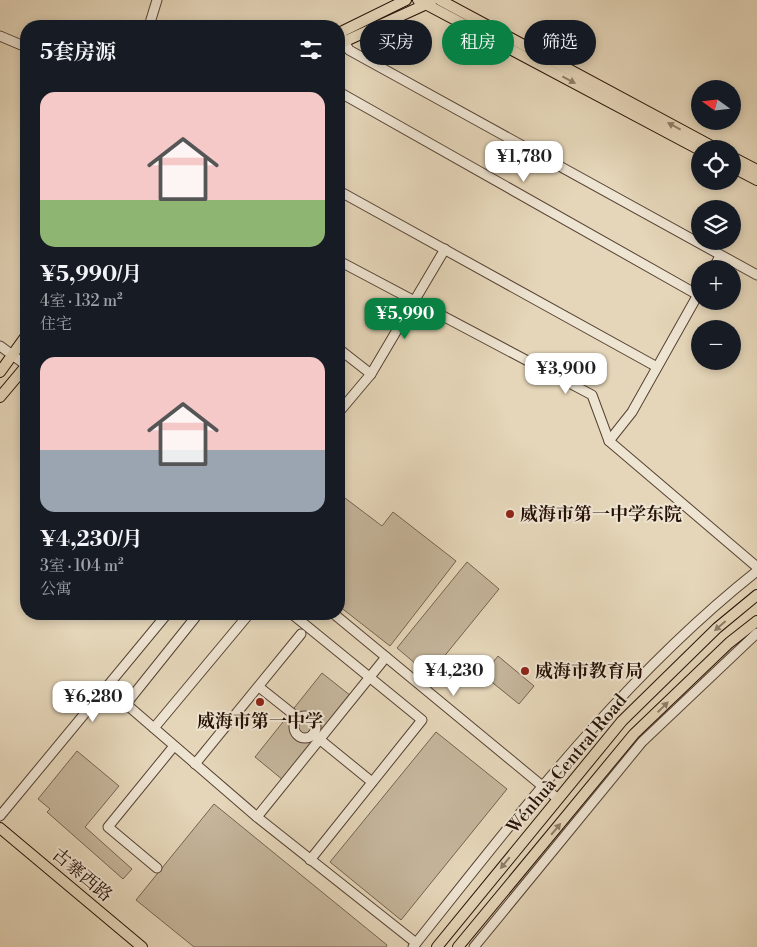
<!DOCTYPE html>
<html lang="zh">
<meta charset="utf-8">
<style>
:root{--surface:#171b24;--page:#242831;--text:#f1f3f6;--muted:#9ea1a6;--accent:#0b8043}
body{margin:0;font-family:"Libre Bodoni","Noto Serif SC",serif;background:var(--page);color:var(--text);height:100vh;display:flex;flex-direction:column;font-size:19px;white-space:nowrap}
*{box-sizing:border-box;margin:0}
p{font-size:16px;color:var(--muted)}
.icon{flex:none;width:28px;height:28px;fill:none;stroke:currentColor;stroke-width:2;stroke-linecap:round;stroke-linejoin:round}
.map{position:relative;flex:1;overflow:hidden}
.sheet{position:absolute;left:20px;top:20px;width:325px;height:600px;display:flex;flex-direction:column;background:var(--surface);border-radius:20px;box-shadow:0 2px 8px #0003}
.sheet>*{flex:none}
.guide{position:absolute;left:360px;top:20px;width:321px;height:45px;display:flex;gap:10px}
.needle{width:32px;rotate:285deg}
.tools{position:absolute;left:691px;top:80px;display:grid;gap:10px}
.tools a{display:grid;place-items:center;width:50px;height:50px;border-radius:50%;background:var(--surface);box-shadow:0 2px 8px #0003;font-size:25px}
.price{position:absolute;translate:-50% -42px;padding:0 11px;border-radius:10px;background:#fff;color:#222;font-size:16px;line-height:32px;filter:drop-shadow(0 1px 2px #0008)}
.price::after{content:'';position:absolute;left:50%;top:30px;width:15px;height:11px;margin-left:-8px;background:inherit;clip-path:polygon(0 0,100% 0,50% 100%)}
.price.current{background:var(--accent);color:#fff}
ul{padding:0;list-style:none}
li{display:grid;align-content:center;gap:10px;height:265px;padding:0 20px}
li span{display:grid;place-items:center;height:155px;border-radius:15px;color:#555}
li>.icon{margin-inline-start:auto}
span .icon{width:90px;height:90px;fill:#fffc;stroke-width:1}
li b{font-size:21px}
h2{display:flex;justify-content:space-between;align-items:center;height:60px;padding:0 20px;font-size:21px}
.chip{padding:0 18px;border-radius:22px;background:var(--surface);box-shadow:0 2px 8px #0003;font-size:18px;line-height:45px}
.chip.current{background:var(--accent);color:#fff}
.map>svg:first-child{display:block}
.green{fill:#c5b59b;stroke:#766350}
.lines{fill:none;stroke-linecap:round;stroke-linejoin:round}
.minor-casing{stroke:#564233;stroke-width:11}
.major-casing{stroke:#261106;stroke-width:12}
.minor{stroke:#eee4d2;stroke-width:9}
.major{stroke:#e5d6b9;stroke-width:10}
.oneway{fill:#8f7d68}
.poi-dot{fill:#8f2418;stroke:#eee4d2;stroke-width:2}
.labels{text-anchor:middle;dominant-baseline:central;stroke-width:4;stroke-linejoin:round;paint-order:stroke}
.poi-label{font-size:18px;font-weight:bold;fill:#261106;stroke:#eee4d2;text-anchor:start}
.street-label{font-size:18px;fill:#261106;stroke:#eee4d2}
</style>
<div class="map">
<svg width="757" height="947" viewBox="0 0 757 947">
<rect width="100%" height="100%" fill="#e5d6b9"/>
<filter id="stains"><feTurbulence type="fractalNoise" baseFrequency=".004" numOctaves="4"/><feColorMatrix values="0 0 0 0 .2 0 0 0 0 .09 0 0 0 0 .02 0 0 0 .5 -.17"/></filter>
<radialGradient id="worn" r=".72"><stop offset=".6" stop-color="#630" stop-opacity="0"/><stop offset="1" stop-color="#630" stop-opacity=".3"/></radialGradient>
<g class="green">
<polygon points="341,495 382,526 393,512 456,561 390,646 339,606 339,498"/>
<polygon points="467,562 499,589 429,675 397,648"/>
<polygon points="498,656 534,686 519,704 483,675"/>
<polygon points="322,673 351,696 283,780 255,757"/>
<polygon points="436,732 507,789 401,920 330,862"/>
<polygon points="77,751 119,786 85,827 132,869 123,879 47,812 50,809 38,799"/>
<polygon points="214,804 387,945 386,947 194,947 136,900"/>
</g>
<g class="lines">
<defs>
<g id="minor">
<polyline points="149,26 157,0"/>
<polyline points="341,35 349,50 757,275"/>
<polyline points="0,36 26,47"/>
<polyline points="339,92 698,295"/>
<polyline points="339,191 657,367"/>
<polyline points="339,261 592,395 609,441 757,567"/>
<polyline points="713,269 720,256"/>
<polyline points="0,346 26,365"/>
<polyline points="339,349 371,374"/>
<polyline points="339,412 371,374 445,249"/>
<polyline points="609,441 632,412 700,291"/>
<polyline points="198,614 126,704 257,817"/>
<polyline points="292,614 422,720 310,860"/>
<polyline points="334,614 558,799"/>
<polyline points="386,657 257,817 416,943"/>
<polyline points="259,687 298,718"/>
<circle cx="305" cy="727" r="11"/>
<polyline points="154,728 249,614"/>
<polyline points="313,734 372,782"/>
<polyline points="195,764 301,634"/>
<polyline points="0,816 167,614"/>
<polyline points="157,868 108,827 174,746"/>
<path d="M413 947C519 814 623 677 757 571"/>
<polyline points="474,947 642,742 757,633"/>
</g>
<g id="major">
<polyline points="418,0 700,150"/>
<polyline points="440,0 717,149"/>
<polyline points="339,33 406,0"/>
<polyline points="339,44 431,2"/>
<polyline points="732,157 757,170"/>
<polyline points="732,167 757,180"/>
<polyline points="0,372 26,336"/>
<polyline points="0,397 26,366"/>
<polyline points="0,828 142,947"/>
<polyline points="437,947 622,721 717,628 757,595"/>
<polyline points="458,947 634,734 729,643 757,621"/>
</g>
</defs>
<use href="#minor" class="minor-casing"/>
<use href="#major" class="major-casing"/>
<use href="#minor" class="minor"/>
<use href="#major" class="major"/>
</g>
<defs><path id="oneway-solid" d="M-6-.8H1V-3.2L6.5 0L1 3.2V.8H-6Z" transform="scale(1.25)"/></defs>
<g class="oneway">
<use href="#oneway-solid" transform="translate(569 80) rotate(28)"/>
<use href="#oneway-solid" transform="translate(674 126) rotate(-152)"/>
<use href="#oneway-solid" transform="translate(720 626) rotate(139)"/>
<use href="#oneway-solid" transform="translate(663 707) rotate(-44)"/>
<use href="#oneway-solid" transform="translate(556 829) rotate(-50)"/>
<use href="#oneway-solid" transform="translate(505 863) rotate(129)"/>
</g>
<g class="poi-dot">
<circle cx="510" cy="514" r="5"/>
<circle cx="525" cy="671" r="5"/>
<circle cx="260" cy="702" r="5"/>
</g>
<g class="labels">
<g class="poi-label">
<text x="520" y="514">威海市第一中学东院</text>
<text x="535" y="671">威海市教育局</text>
<text x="260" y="721" text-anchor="middle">威海市第一中学</text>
</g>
<g class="street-label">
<text transform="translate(567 764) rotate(-50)">Wénhuà Central Road</text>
<text transform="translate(82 875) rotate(40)">古寨西路</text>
</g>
</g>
<rect width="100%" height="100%" filter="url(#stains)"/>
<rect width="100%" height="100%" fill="url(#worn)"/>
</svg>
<div class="tools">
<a><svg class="needle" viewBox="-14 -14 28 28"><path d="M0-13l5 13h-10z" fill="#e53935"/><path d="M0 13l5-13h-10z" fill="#9ea1a6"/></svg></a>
<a><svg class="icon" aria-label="locate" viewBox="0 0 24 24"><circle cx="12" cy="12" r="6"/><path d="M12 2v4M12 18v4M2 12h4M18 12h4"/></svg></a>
<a><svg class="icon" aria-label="layers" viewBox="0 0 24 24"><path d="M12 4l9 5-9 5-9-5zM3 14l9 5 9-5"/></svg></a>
<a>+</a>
<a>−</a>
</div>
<b class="price" style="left:524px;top:183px">¥1,780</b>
<b class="price current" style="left:405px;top:340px">¥5,990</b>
<b class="price" style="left:566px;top:395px">¥3,900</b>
<b class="price" style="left:454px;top:697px">¥4,230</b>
<b class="price" style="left:93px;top:723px">¥6,280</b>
<div class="guide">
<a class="chip">买房</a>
<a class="chip current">租房</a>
<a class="chip">筛选</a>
</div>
<section class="sheet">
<h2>5套房源<svg class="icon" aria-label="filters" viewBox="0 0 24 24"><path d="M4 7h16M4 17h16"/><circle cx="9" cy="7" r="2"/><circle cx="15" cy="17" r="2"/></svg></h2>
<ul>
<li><span style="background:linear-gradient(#f6c9c9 70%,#8fb573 0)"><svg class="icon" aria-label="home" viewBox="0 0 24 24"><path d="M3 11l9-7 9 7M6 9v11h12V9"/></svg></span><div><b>¥5,990/月</b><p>4室 · 132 m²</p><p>住宅</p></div></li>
<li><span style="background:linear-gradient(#f6c9c9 60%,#9aa5b1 0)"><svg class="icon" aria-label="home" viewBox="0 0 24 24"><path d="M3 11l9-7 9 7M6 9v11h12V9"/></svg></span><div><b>¥4,230/月</b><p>3室 · 104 m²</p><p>公寓</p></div></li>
</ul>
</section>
</div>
